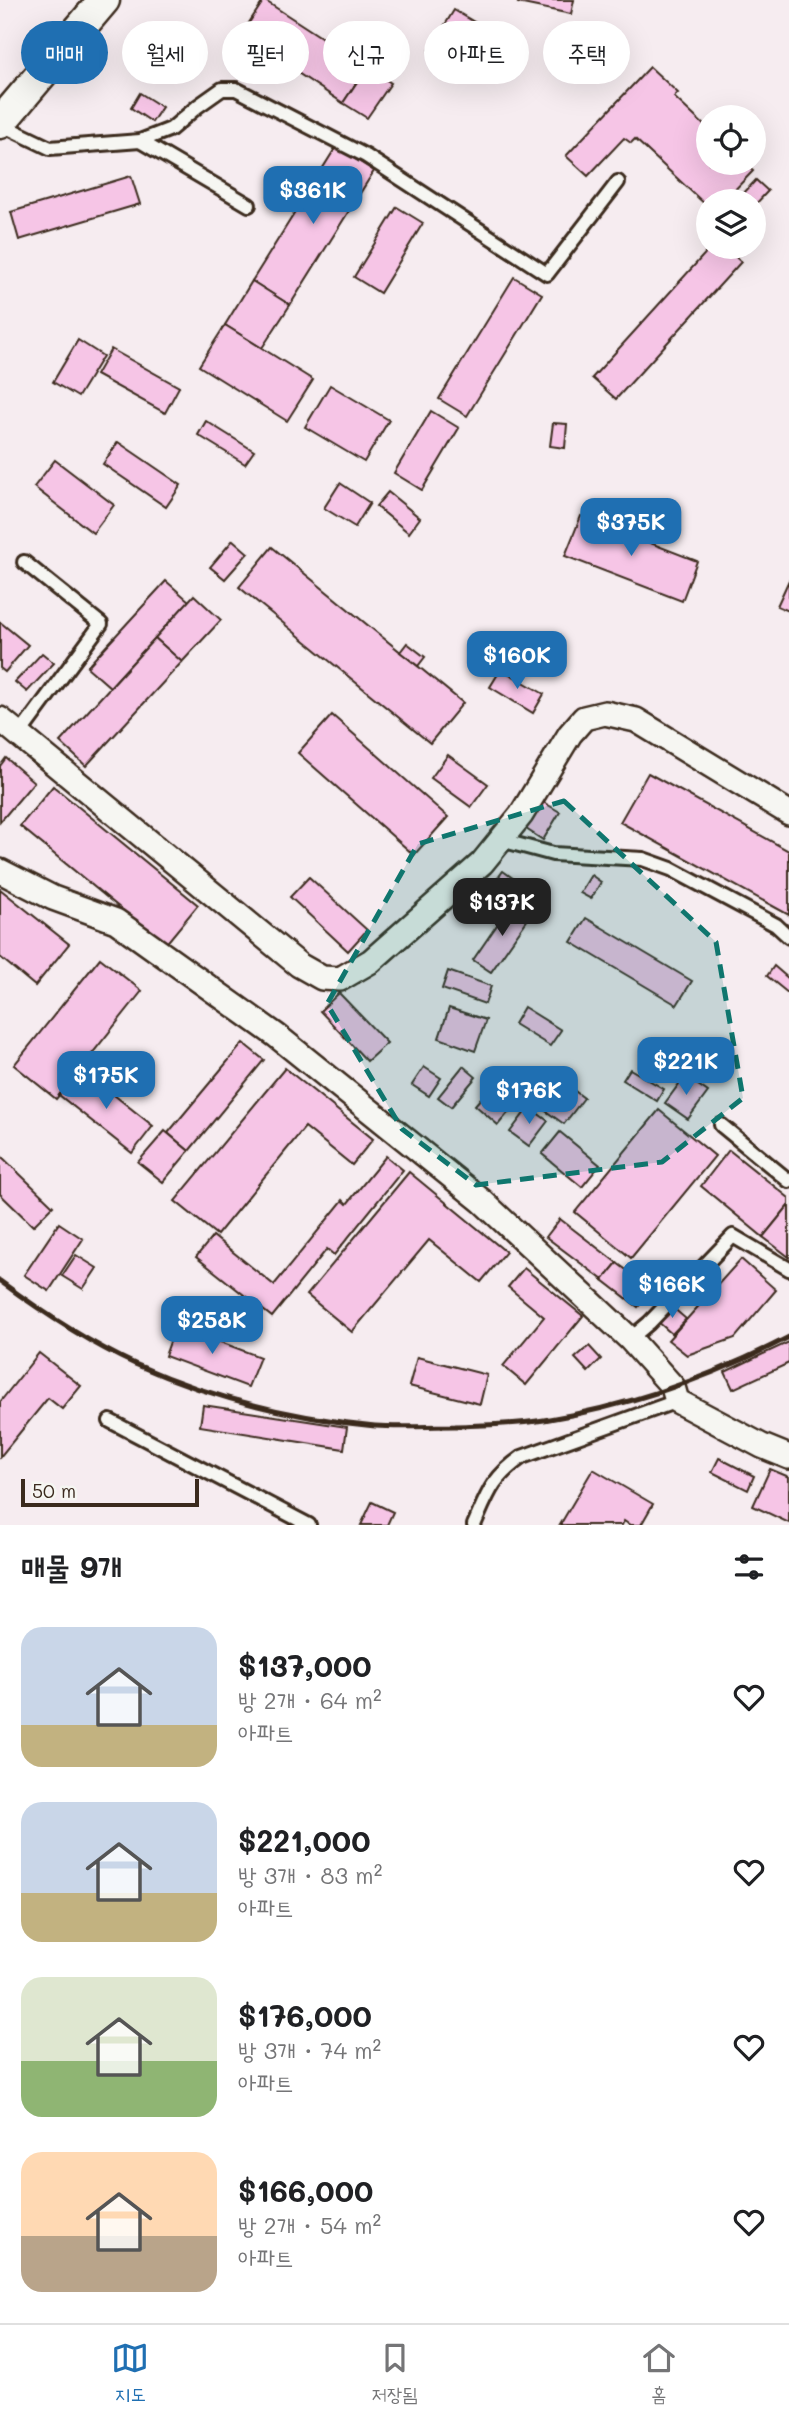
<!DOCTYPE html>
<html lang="ko">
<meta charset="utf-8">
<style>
:root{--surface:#fff;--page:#f2f2f2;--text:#202124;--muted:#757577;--line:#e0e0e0;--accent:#1f6fb2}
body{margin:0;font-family:Mali,"Poor Story",sans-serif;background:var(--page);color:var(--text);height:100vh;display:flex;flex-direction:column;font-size:26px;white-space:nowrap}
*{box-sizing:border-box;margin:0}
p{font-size:23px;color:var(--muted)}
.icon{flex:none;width:38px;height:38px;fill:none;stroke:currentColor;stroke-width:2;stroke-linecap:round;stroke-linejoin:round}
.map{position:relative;height:1525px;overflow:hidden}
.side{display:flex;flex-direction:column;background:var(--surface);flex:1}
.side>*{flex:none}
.banner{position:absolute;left:21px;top:21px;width:747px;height:63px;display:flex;gap:14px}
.fabs{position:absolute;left:696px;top:105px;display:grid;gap:14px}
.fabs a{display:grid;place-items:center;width:70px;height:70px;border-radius:50%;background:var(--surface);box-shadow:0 7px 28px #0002;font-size:35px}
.scale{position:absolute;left:21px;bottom:18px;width:178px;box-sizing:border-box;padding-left:7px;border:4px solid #3b2a1e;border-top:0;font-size:19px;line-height:24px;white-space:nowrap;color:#3b2a1e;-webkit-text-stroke:5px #f6f6f2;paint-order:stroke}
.price{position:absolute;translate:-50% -60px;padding:0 16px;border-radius:14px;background:var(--accent);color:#fff;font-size:23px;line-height:46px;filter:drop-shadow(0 2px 4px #0008)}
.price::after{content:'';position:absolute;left:50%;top:42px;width:21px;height:16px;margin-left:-10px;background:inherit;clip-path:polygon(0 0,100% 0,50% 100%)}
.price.current{background:#222;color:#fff}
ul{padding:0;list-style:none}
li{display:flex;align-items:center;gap:21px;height:175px;padding:0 21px}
li span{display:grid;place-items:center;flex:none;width:196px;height:140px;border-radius:21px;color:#555}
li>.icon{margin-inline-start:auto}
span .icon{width:84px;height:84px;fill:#fffc;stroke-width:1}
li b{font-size:30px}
h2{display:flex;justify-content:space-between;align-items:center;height:84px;padding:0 21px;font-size:30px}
.tag{padding:0 24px;border-radius:32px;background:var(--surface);box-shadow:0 7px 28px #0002;font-size:24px;line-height:63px}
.tag.current{background:var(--accent);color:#fff}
.dock{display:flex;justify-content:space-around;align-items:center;height:98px;border-top:2px solid var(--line);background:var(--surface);font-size:19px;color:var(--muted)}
.dock a{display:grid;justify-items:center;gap:4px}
.dock .current{color:var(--accent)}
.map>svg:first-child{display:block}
.building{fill:#f6c5e6;stroke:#3b2a1e;stroke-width:2}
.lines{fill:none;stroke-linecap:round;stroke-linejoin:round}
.service-casing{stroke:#3b2a1e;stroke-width:18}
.minor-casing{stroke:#3b2a1e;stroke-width:28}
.tertiary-casing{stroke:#3b2a1e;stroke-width:35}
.service{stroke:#f6f6f2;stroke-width:12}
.minor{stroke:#f6f6f2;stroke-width:23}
.tertiary{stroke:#f6f6f2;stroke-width:30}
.rail{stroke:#3b2a1e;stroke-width:5}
.marked{fill:#0f766e;fill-opacity:0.2;stroke:#0f766e;stroke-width:5;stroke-dasharray:14 9;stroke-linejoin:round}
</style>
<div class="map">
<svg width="789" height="1525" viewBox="0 0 789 1525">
<rect width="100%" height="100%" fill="#f6ecf0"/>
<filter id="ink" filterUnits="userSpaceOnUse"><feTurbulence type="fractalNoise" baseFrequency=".0143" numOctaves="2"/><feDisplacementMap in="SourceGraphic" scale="14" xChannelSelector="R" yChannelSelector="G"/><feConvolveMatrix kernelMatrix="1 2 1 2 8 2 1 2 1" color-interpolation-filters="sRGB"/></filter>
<g filter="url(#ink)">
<g class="building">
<polygon points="264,0 367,67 343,103 241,35"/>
<polygon points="519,0 574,0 571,14 518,3"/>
<polygon points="454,10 476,23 451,64 429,51"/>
<polygon points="367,67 391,83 367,118 343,103"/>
<polygon points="650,67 678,93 674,97 709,130 709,163 744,163 753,171 724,201 709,201 709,208 635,139 631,143 624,138 588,176 566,156"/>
<polygon points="140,93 162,107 152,122 131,108"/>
<polygon points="336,147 374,171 290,305 252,281"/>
<polygon points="131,176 140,204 19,240 11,212"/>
<polygon points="756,180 768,191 754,206 754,201 746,201 741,196"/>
<polygon points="397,207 423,223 380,293 354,277"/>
<polygon points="711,247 725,247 741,262 616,399 592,378"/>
<polygon points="514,277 542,294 467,416 439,399"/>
<polygon points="252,281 290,305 262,348 225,325"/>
<polygon points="225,325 313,380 287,421 199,366"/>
<polygon points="78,340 103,356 78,397 53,382"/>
<polygon points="111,349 179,387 165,413 96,375"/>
<polygon points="330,385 389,420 364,462 305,427"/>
<polygon points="431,411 459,428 422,490 394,473"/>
<polygon points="206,421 254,451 245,464 198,435"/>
<polygon points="553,423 567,424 565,448 550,446"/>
<polygon points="118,442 181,485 166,507 103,464"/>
<polygon points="55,460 114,505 93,533 34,487"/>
<polygon points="340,483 370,503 355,527 324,508"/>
<polygon points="388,492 420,518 409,533 376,506"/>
<polygon points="581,516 697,561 682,601 565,556"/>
<polygon points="233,540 248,553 225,579 210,567"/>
<polygon points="272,547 463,703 430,743 239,587"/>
<polygon points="789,580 789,611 777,606"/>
<polygon points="166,581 189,601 110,687 87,667"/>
<polygon points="194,595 221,620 182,662 155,638"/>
<polygon points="0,622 28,645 5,672 0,668"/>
<polygon points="155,638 182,662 86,766 60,742"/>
<polygon points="407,643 425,657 418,666 400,652"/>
<polygon points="42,653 54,663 27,692 15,682"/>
<polygon points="501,669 544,694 533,713 490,687"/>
<polygon points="332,715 448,817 414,855 298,753"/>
<polygon points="448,755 488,784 471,807 431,778"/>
<polygon points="6,758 34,782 0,822 0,766"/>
<polygon points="648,773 789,851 789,915 620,822"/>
<polygon points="53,786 198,905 165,945 20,826"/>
<polygon points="543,802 560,812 543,840 526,829"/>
<polygon points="503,871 528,889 520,900 495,882"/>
<polygon points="591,875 601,882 591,899 580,893"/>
<polygon points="309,877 367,930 348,951 290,897"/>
<polygon points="0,889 69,944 35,986 0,957"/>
<polygon points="512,903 530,916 491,972 473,960"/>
<polygon points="586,918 692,981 677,1005 571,942"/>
<polygon points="100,958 142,991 56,1099 14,1065"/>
<polygon points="774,966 789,979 789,994 767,976"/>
<polygon points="448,971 491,986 485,1004 442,989"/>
<polygon points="339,993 387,1043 367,1061 320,1011"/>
<polygon points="524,1007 561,1030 550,1046 514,1024"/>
<polygon points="449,1008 486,1020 475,1051 439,1038"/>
<polygon points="243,1043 264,1060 189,1151 168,1133"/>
<polygon points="463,1066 476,1077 451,1107 438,1097"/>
<polygon points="424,1067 441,1078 429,1096 412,1085"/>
<polygon points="80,1068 153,1126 132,1153 59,1095"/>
<polygon points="285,1068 373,1139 352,1165 305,1127 217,1235 175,1201"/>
<polygon points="630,1069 664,1089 657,1101 623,1080"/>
<polygon points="685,1076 708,1092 688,1119 665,1103"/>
<polygon points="560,1080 584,1098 564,1124 540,1107"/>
<polygon points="496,1081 518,1101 498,1125 475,1105"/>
<polygon points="529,1107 548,1121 529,1146 510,1132"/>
<polygon points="659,1110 715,1156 631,1258 575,1212"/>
<polygon points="165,1131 189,1151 163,1182 138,1162"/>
<polygon points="560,1132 600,1165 582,1187 542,1154"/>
<polygon points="729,1150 789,1198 789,1205 763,1237 701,1186"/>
<polygon points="0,1155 53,1206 33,1226 0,1194"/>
<polygon points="386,1156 403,1170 334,1255 327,1249 272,1317 196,1257 213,1236 274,1285 343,1200 347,1204"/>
<polygon points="409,1172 506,1252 481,1282 429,1240 352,1332 307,1295"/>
<polygon points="789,1205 789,1257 763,1237"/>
<polygon points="560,1219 617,1263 603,1280 546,1237"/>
<polygon points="59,1223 83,1239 49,1291 24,1275"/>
<polygon points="76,1255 97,1268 83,1289 62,1276"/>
<polygon points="741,1259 776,1290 735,1338 687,1355 668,1340"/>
<polygon points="617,1263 652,1289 638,1307 603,1280"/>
<polygon points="524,1268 583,1316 526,1385 503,1366 544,1317 508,1287"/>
<polygon points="671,1306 686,1319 672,1334 657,1321"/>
<polygon points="176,1325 260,1357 248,1387 165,1356"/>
<polygon points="789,1342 789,1363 733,1389 725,1372"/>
<polygon points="589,1346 601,1359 588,1372 575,1358"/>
<polygon points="39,1353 81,1386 62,1409 48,1398 0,1457 0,1402"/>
<polygon points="417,1357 487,1375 480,1404 409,1386"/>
<polygon points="203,1405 347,1427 344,1449 200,1426"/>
<polygon points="719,1458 754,1476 748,1490 712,1472"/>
<polygon points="593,1469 653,1504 641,1525 630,1525 624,1521 622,1525 560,1525"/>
<polygon points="770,1469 789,1477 789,1523 753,1506"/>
<polygon points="372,1502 393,1512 387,1525 361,1525"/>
</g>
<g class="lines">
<defs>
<g id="service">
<polyline points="0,124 50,148 140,141 171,129 198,106 222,89 236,89 366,156 547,274 618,182"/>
<polyline points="140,141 249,205"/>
<polyline points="19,735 101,624 24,562"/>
<polyline points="501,840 553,854 643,859 671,869 776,925 789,937"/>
<polyline points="721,1125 789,1181"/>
<polyline points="630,1339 649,1323 733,1236 789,1269"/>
<polyline points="110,1421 309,1525"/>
<path d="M474 1525C488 1493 492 1478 522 1457L677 1401"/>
</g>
<g id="minor">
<polyline points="0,719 299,965 322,978 340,979 371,961 482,863 521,815 570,734 584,718 605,713 636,720 789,813"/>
<polyline points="0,871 53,898 116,921 277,1036 482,1201 630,1339 673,1387 677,1401 762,1446 789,1457"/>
</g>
<polyline id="tertiary" points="0,123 104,0"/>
</defs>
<use href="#service" class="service-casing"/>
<use href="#minor" class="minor-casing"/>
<use href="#tertiary" class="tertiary-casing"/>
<use href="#service" class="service"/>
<use href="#minor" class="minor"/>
<use href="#tertiary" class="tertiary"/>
<path class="rail" d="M0 1281C42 1312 87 1342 135 1364 211 1398 292 1418 375 1426 401 1428 428 1426 455 1426 484 1425 515 1425 544 1420 630 1406 712 1377 789 1337"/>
</g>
</g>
<path class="marked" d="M564 801 716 942 743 1098 662 1162 476 1185 402 1129 327 1004 418 844Z"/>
</svg>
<div class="fabs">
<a><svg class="icon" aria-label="locate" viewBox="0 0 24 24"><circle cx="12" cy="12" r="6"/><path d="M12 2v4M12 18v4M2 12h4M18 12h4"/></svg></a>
<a><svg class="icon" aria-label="layers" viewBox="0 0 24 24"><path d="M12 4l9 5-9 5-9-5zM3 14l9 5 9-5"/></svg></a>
</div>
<div class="scale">50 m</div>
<b class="price" style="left:313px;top:226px">$361K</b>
<b class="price" style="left:631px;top:558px">$375K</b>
<b class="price" style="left:517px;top:691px">$160K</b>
<b class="price current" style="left:502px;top:938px">$137K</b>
<b class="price" style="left:686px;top:1097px">$221K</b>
<b class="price" style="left:106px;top:1111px">$175K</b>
<b class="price" style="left:529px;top:1126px">$176K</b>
<b class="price" style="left:672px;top:1320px">$166K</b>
<b class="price" style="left:212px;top:1356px">$258K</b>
<div class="banner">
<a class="tag current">매매</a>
<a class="tag">월세</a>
<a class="tag">필터</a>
<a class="tag">신규</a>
<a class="tag">아파트</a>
<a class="tag">주택</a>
</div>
</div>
<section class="side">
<h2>매물 9개<svg class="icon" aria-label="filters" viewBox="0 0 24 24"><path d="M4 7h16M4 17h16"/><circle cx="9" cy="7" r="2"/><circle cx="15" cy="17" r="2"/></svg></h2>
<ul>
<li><span style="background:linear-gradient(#c9d6e8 70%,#c2b280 0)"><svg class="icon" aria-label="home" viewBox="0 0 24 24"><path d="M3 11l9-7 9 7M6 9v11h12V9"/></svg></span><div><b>$137,000</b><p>방 2개 · 64 m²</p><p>아파트</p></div><svg class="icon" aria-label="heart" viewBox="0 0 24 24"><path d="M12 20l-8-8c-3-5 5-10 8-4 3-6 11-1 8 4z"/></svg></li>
<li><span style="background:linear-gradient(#c9d6e8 65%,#c2b280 0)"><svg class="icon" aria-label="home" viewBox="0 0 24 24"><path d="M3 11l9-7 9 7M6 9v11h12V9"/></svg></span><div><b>$221,000</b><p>방 3개 · 83 m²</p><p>아파트</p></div><svg class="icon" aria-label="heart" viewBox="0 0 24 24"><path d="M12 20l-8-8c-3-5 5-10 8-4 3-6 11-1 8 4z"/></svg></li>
<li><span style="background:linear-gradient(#dfe7d0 60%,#8fb573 0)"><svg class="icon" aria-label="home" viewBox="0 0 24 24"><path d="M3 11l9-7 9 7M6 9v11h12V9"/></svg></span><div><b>$176,000</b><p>방 3개 · 74 m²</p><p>아파트</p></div><svg class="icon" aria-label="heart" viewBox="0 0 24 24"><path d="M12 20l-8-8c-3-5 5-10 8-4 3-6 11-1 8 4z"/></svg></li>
<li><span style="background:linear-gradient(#ffd9b3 60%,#b9a48a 0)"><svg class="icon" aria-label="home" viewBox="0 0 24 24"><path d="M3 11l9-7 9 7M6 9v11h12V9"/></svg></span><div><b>$166,000</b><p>방 2개 · 54 m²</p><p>아파트</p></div><svg class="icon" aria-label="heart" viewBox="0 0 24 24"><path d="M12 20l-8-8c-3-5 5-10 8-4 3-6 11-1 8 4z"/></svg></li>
</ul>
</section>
<nav class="dock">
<a class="current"><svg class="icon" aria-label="map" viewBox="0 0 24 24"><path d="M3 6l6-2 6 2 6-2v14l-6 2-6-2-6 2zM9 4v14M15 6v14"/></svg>지도</a>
<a><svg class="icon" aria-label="saved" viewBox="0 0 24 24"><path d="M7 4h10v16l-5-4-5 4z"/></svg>저장됨</a>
<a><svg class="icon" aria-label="home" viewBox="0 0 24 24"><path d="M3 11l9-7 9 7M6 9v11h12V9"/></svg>홈</a>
</nav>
